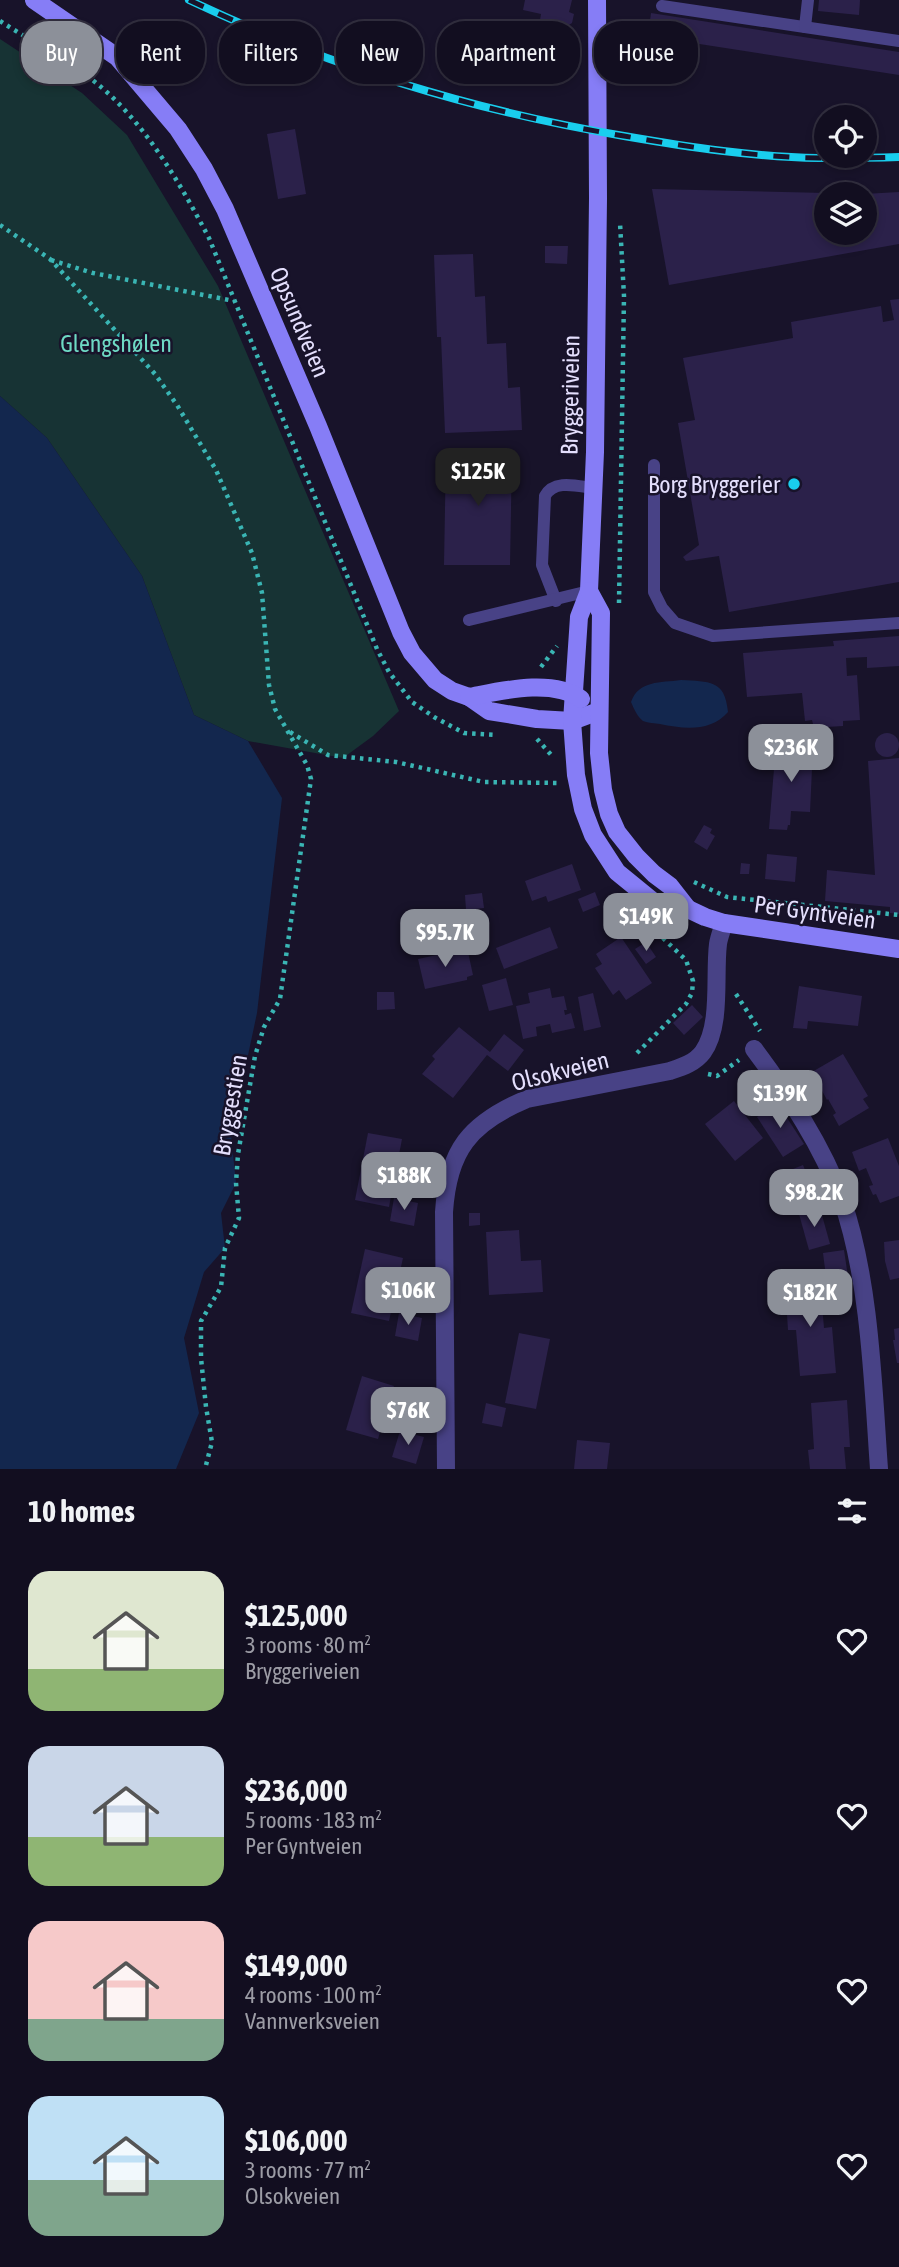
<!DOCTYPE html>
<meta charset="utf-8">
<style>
:root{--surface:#120e20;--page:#1f1c2d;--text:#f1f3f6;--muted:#9c9ca5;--line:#312e3e;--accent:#8c9099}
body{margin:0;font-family:"Asap Condensed",sans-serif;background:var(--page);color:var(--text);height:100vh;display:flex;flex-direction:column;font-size:26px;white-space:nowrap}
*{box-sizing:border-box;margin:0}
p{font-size:23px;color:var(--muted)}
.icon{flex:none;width:38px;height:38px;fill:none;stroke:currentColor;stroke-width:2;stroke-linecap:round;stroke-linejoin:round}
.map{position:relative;height:1469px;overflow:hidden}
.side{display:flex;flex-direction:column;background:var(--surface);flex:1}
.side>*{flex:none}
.guide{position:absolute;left:21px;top:21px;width:858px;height:63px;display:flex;gap:14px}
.controls{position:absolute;left:814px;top:105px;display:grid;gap:14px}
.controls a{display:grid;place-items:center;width:63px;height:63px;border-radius:50%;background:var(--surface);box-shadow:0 4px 10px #0003,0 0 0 2px var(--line);font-size:35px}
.price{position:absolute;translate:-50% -60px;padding:0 16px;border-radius:14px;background:var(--accent);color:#fff;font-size:23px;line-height:46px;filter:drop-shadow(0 2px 4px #0008)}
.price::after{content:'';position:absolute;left:50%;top:42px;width:21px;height:16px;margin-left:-10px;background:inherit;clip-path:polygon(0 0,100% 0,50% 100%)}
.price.on{background:#222;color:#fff}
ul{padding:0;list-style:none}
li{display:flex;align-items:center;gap:21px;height:175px;padding:0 28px}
li span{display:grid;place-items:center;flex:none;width:196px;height:140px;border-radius:21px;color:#555}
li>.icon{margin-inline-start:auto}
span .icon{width:84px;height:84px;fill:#fffc;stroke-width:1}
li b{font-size:30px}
h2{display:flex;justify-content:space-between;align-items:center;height:84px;padding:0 28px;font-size:30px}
.tag{padding:0 24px;border-radius:28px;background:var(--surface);box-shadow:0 4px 10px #0003,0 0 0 2px var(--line);font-size:24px;line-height:63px}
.tag.on{background:var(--accent);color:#fff}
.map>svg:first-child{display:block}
.green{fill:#173334}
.water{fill:#13274e}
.building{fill:#2b214a}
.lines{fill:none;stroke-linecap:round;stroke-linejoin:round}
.path{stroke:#3ab5b4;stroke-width:4.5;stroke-dasharray:3.5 5;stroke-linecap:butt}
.lane{stroke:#484286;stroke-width:12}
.street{stroke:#484286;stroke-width:18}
.secondary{stroke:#867df6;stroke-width:18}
.rail-casing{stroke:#19ceee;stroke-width:8}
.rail{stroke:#18132a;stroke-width:5;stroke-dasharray:16;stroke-linecap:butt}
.poi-dot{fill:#19ceee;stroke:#18132a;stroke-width:2.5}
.labels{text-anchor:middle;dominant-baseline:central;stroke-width:5;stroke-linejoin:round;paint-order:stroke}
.street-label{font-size:24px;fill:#e4dffd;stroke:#18132a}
.park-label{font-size:24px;fill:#6ed9c4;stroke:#18132a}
.poi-label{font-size:24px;fill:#e4dffd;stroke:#18132a;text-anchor:end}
</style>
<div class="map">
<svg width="899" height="1469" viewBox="0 0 899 1469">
<rect width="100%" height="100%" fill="#18132a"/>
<polygon class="green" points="0,39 82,93 127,135 218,286 399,711 373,736 343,758 248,741 194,715 142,576 47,438 0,396"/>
<g class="water">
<polygon points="0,396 47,438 142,576 194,715 248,741 282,798 257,1013 231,1135 236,1183 221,1213 225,1248 204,1272 184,1338 199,1413 176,1469 0,1469"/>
<path d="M681 680C709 682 725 679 728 712 711 732 684 729 660 724 655 723 648 723 643 721 637 716 634 709 631 702 639 680 660 683 681 680Z"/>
</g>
<g class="building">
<polygon points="525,0 572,0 569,12 574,14 572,23 567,26 540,20 541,14 523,10"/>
<polygon points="819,0 860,0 859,15 818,11"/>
<polygon points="651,13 899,52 899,75 648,36"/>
<polygon points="295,129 306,194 278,199 267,134"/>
<polygon points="652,189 826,193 826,233 864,233 864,194 899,192 899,244 669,285"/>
<polygon points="545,246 568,246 567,264 545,263"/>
<polygon points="473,254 475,297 485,296 487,344 506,343 508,388 520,387 522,430 445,433 441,337 437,337 434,255"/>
<polygon points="899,299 899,582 729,612 719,556 686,561 683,557 699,545 678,423 695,420 683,358 793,338 791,322 881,306 883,322 894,320 890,300"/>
<polygon points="448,451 512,452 510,565 444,565 446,452"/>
<polygon points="899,636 899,666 867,668 867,657 846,658 847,676 857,675 860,720 843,721 843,726 827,727 827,731 815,732 812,720 805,721 802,693 747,697 743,653 834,646 833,641"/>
<circle cx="887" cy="745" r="12"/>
<polygon points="776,745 813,747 810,812 791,811 790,825 788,825 787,830 769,829"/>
<polygon points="899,758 899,914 890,913 890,907 825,901 827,870 875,875 868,761"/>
<polygon points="704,825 712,829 710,833 715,836 707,850 694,842"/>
<polygon points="767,854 797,857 795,882 765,879"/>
<polygon points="741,863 750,864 749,874 740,874"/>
<polygon points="572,864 581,890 548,902 546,896 532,901 525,881"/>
<polygon points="595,892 600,905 583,912 578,899"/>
<polygon points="482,893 484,908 466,910 465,895"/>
<polygon points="550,927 558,948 504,969 496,948"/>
<polygon points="621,937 652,983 626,1000 619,990 613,995 595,968 602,964 596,954"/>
<polygon points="646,942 656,957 646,964 635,949"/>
<polygon points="460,950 461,954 468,952 473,975 467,977 467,980 425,989 418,959"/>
<polygon points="506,978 513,1005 489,1011 482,985"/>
<polygon points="799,986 862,996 858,1026 808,1021 807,1029 793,1028"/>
<polygon points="550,988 552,998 564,996 567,1010 564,1010 565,1015 571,1013 575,1028 552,1033 550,1024 536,1027 537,1036 523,1039 516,1006 530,1003 528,993"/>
<polygon points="377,992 394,992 395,1009 377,1010"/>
<polygon points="593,993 601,1027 584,1031 578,997"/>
<polygon points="692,1005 703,1017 684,1035 673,1023"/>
<polygon points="459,1027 490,1052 504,1034 524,1050 508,1071 487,1055 453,1098 422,1074 435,1059 432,1056"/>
<polygon points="843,1054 868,1096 863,1099 869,1108 839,1126 833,1115 836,1113 828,1099 827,1100 812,1072"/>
<polygon points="734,1101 763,1138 735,1161 705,1124"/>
<polygon points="778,1104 804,1144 783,1157 757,1117"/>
<polygon points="368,1133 402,1139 389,1207 355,1200"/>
<polygon points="888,1138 899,1166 899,1196 880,1203 876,1194 873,1195 869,1186 873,1185 866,1168 859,1171 852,1152"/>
<polygon points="803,1165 817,1199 797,1208 783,1173"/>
<polygon points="394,1198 418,1203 414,1226 390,1221"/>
<polygon points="820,1208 830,1244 809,1250 799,1214"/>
<polygon points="469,1213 480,1213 480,1225 469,1226"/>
<polygon points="519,1230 521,1261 541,1260 543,1292 489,1295 486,1232"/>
<polygon points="899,1240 899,1278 890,1280 885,1261 884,1242"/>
<polygon points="365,1249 403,1258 389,1321 351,1313"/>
<polygon points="844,1250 851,1297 829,1300 823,1253"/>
<polygon points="820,1281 824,1328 832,1327 836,1373 800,1376 796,1330 788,1330 785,1284"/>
<polygon points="399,1313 422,1318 418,1341 395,1336"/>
<polygon points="899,1328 899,1363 897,1363 893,1340 895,1340 894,1329"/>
<polygon points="519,1333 550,1339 536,1409 505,1403"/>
<polygon points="362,1376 394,1386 378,1439 346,1430"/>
<polygon points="847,1400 850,1447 844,1447 846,1469 810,1469 808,1450 814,1449 811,1403"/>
<polygon points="486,1403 506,1408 502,1427 482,1423"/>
<polygon points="400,1431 424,1437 416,1464 392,1457"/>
<polygon points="577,1440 610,1443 607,1469 574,1469"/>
</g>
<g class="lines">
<g class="path">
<path d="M0 21C31 41 66 59 95 82 144 121 180 183 209 238L377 649 389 672 412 702 434 717 464 733 497 735"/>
<polyline points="0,225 50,259 155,374 177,405 216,470 252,553 262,593 269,685 275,709 307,765 311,779 280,999 264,1027 255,1056 238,1154 236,1183 239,1218 225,1248 221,1287 201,1321 201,1358 206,1407 212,1442 205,1469"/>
<polyline points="51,260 93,273 234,301"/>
<polyline points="619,603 624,296 620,223"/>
<polyline points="541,667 557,646"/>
<polyline points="290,732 328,755 396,762 484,782 559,783"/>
<polyline points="537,739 554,758"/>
<polyline points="694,882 727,897 899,915"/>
<polyline points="736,994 760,1031"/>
<polyline points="637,1053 686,1004 692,993 693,981 686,960 646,922"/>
<polyline points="708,1074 717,1076 739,1060"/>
</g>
<g class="lane">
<polyline points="662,6 899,41"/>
<polyline points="805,27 808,0"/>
<polyline points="654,465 654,592 662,608 675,623 713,636 899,623"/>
<path d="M556 601 542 565 545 496C554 479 577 486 593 488"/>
<polyline points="469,620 589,591"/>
</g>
<g class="street">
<path d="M754 1049C789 1096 822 1145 842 1200 870 1280 873 1385 879 1469"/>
<path d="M446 1469 444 1212C448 1150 470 1123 527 1099L670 1071C682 1067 695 1063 703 1052 722 1025 714 976 718 944 719 937 722 930 724 923"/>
</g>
<g class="secondary">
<polyline points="34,0 117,57 178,129 204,169 225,209 318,426 401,632 412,653 435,680 452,691 469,697 489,711 537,719 572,721 599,711"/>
<polyline points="597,0 598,198 595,452 589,591 579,617 572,721 576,775 583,809 593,835 617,872 655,903 688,909 705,917 724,923 899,949"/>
<polyline points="589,591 601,613 599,753 603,790 609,814 617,832 636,856 654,874 670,886 688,909"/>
<path d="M469 697C501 691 552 678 581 699"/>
</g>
<defs>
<path id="rail" d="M189 0C330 67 470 110 624 136 688 147 754 157 819 158 846 158 872 158 899 157"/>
</defs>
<use href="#rail" class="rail-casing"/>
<use href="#rail" class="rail"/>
</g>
<circle class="poi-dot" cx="794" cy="484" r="7"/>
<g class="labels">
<g class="street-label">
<text transform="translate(300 322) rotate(67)">Opsundveien</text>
<text transform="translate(570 395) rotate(-89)">Bryggeriveien</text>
<text transform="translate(815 912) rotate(8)">Per Gyntveien</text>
<text transform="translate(560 1071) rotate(-14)">Olsokveien</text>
<text transform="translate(230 1105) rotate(-80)">Bryggestien</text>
</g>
<g class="park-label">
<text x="116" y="343">Glengshølen</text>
</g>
<g class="poi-label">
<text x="780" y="484">Borg Bryggerier</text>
</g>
</g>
</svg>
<div class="controls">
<a><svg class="icon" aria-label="locate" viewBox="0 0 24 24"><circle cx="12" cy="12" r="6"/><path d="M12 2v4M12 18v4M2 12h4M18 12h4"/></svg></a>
<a><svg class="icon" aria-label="layers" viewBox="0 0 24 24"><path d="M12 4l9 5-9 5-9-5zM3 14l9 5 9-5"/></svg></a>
</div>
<b class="price on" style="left:478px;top:508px">$125K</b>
<b class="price" style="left:791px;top:784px">$236K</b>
<b class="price" style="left:646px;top:953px">$149K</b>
<b class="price" style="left:445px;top:969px">$95.7K</b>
<b class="price" style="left:780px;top:1130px">$139K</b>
<b class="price" style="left:404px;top:1212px">$188K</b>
<b class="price" style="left:814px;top:1229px">$98.2K</b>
<b class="price" style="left:408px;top:1327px">$106K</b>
<b class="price" style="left:810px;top:1329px">$182K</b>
<b class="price" style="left:408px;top:1447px">$76K</b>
<div class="guide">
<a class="tag on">Buy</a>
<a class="tag">Rent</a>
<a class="tag">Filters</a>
<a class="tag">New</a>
<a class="tag">Apartment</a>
<a class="tag">House</a>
</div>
</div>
<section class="side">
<h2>10 homes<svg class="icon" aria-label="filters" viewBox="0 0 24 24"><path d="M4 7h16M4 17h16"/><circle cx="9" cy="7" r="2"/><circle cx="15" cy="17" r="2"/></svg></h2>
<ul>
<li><span style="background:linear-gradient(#dfe7d0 70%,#8fb573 0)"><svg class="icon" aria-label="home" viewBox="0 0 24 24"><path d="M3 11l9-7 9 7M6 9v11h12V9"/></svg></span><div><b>$125,000</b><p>3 rooms · 80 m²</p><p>Bryggeriveien</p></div><svg class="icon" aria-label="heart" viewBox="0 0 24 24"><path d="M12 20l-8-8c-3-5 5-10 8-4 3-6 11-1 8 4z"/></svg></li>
<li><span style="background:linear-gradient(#c9d6e8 65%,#8fb573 0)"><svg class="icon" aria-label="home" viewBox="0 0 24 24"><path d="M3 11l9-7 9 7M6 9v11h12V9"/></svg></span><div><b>$236,000</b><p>5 rooms · 183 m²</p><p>Per Gyntveien</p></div><svg class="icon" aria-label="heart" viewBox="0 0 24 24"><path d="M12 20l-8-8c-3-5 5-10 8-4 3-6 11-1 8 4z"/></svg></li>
<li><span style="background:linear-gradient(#f6c9c9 70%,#7fa58c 0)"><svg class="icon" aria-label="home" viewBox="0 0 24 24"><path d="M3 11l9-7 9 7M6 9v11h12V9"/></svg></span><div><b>$149,000</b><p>4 rooms · 100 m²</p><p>Vannverksveien</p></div><svg class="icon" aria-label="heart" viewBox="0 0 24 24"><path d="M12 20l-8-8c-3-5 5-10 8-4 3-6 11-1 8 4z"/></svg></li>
<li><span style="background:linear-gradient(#bfe0f5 60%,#7fa58c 0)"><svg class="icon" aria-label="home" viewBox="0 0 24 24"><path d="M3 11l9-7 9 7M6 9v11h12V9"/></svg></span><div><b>$106,000</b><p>3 rooms · 77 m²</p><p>Olsokveien</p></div><svg class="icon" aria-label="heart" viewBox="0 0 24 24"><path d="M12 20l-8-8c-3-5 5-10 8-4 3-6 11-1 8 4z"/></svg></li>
</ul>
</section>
